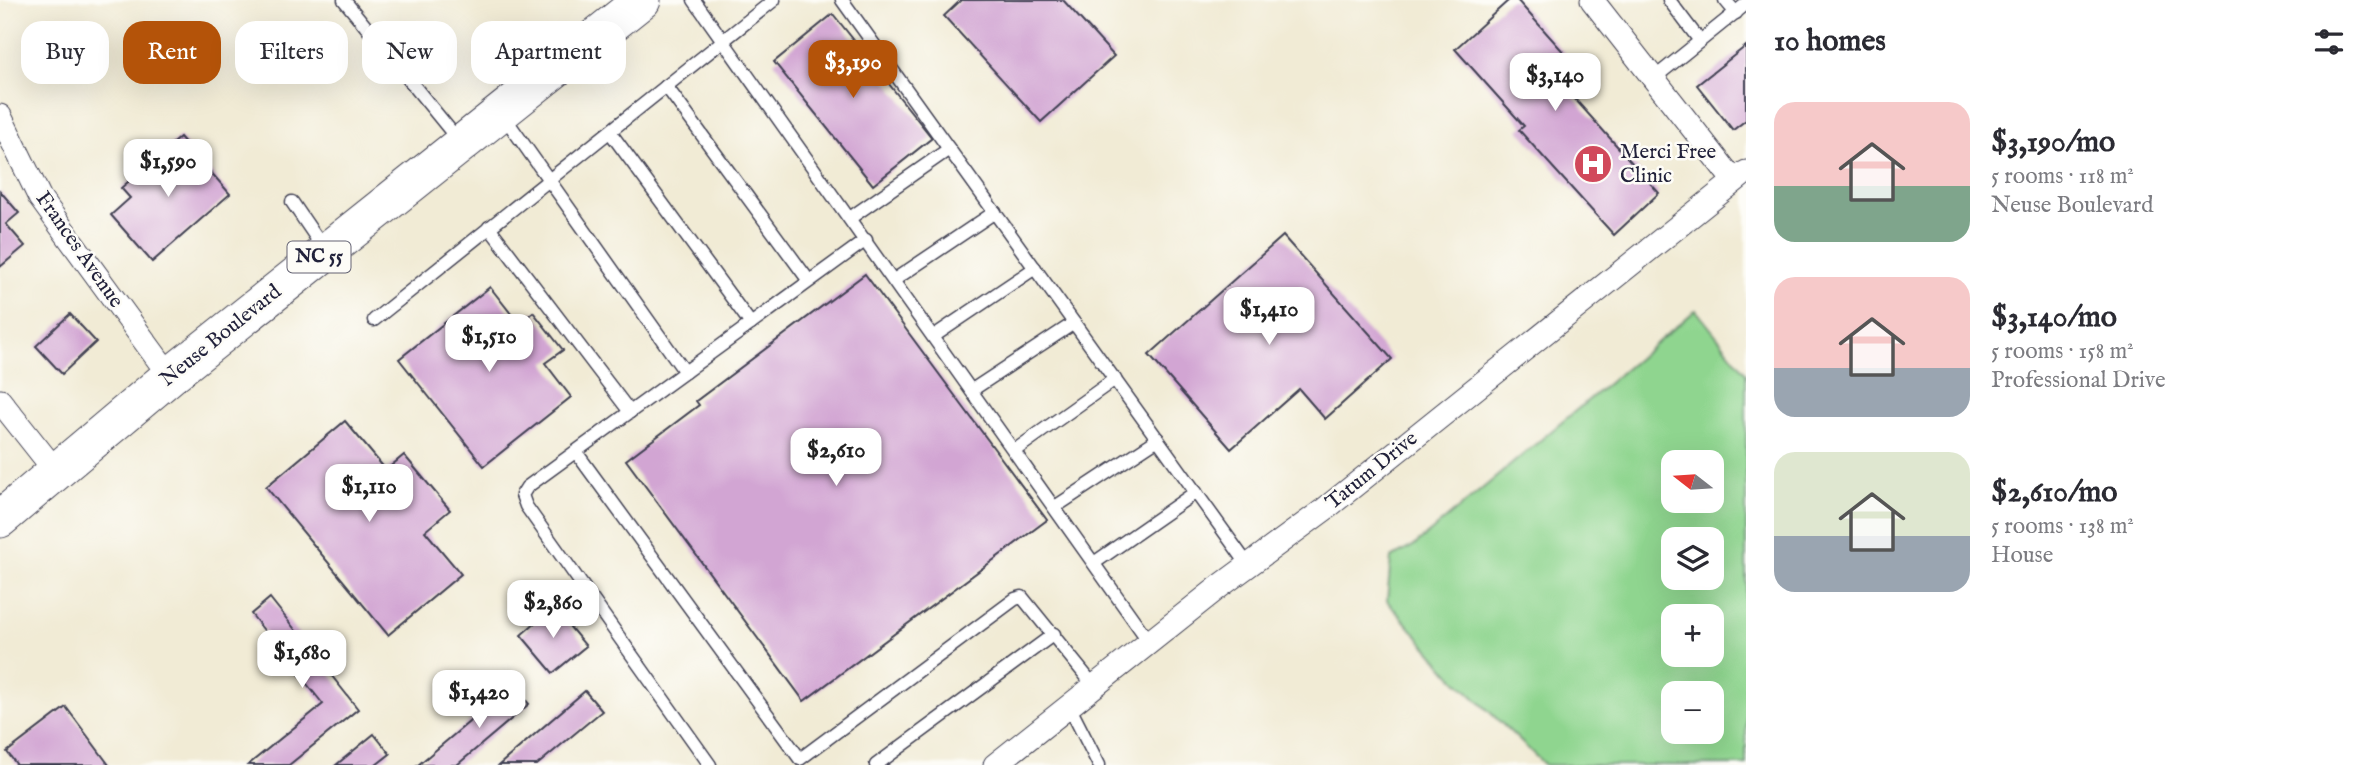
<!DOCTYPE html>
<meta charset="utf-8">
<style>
:root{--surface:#fff;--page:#f7f7f7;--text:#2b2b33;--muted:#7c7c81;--accent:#b45309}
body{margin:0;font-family:"IM FELL English",serif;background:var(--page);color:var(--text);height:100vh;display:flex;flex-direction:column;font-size:26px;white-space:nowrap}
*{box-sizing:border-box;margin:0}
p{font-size:23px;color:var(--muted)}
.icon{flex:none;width:38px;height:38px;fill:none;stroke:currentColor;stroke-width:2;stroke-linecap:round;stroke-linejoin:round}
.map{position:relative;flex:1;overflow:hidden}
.drawer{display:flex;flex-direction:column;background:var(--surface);width:630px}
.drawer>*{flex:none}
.top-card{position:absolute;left:21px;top:21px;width:665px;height:63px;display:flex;gap:14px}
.needle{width:46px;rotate:287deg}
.tools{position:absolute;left:1661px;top:450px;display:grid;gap:14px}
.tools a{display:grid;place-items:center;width:63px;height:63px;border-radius:14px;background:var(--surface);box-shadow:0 7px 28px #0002;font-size:35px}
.price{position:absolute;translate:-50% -60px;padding:0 16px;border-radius:14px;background:#fff;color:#222;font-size:23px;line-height:46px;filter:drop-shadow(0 2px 4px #0008)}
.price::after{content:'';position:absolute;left:50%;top:42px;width:21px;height:16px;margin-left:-10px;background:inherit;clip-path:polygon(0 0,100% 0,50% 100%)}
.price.active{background:var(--accent);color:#fff}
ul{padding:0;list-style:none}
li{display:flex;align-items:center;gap:21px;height:175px;padding:0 28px}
li span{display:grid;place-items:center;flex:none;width:196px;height:140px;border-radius:21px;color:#555}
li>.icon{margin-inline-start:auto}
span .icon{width:84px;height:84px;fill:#fffc;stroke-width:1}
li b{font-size:30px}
h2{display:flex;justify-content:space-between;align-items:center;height:84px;padding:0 28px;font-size:30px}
.tag{padding:0 24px;border-radius:21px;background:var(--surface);box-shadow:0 7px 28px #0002;font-size:24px;line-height:63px}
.tag.active{background:var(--accent);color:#fff}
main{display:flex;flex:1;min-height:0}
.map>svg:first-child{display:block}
.green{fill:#8fd58f;stroke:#587c65;stroke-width:2;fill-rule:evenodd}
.building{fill:#d2a5d3}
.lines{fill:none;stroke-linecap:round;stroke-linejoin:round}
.lane-casing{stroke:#414052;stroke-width:15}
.street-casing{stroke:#414052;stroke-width:25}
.primary-casing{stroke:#414052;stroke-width:39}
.lane{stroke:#fff;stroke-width:12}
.street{stroke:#fff;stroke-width:23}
.primary{stroke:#fff;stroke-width:37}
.labels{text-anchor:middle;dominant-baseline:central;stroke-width:5;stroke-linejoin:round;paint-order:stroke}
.shield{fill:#fdfcf7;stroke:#646373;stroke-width:2}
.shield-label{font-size:19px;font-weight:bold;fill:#22223b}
.poi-label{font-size:21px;fill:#22223b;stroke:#fdfcf7;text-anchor:start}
.street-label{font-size:21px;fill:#22223b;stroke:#fdfcf7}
</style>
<main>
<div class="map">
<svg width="1746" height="765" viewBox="0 0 1746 765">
<rect width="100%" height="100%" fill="#fdfcf7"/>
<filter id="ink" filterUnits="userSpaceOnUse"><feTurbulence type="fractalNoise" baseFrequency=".0143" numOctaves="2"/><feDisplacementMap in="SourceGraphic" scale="14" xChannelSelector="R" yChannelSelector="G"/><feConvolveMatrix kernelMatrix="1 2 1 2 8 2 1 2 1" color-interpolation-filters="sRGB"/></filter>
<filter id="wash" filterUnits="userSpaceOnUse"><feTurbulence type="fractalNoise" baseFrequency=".00686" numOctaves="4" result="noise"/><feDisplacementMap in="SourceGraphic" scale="28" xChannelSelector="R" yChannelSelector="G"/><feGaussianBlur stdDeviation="1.57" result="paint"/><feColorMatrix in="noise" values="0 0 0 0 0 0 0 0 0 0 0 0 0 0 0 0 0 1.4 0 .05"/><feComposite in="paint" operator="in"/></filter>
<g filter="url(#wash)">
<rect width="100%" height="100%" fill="#f1ebd5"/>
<path class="green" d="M1696 310 1746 373V765H1545L1451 675 1387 601 1391 558 1415 545ZM1673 462H1712V500H1673ZM1673 539H1712V578H1673ZM1673 616H1712V654H1673ZM1673 693H1712V732H1673Z"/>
<g id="blocks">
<g class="building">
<polygon points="961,0 1063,0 1114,56 1041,122 944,16"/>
<polygon points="1509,0 1517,0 1583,74 1566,89 1659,193 1614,235 1519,130 1524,126 1455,49"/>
<polygon points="833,14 932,138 873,185 774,62"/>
<polygon points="1746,46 1746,120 1733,130 1697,85"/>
<polygon points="180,137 230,194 152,262 111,215 130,198 121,188"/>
<polygon points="0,191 19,213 6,224 25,246 0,267"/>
<polygon points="1283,236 1392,359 1325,419 1299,389 1231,449 1149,355"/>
<polygon points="865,274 1047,520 804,701 626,460 699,405 696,401"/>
<polygon points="490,287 519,324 533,312 563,350 545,363 571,397 484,466 399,359"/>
<polygon points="70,314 96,342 62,374 36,346"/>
<polygon points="345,421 386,470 404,455 450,510 425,531 461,574 388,635 266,487"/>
<polygon points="270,598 358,709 289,765 248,765 323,704 251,614"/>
<polygon points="553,607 586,646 553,673 521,635"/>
<polygon points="513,685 529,704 457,765 418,765"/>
<polygon points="585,691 602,711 537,765 499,765"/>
<polygon points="66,707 109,765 17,765 7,752"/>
<polygon points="374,734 390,754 376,765 336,765"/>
</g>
</g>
</g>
<g filter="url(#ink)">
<use href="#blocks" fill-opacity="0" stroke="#414052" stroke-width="2"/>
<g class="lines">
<defs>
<g id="lane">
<polyline points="344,0 459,141"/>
<polyline points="694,0 1150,643"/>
<polyline points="842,0 1248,565"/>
<polyline points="1669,0 1700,41"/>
<polyline points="1725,0 1736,13"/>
<polyline points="1653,79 1746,4"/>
<polyline points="666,86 809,281"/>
<polyline points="503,115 685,372"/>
<polyline points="610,132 751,324"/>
<polyline points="292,202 324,249"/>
<polyline points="850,218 949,149"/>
<polyline points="489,227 630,412"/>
<polyline points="894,280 995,212"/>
<polyline points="374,320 774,0"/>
<polyline points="934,336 1035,268"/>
<polyline points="972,390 1074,323"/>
<polyline points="1014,451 1115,379"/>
<polyline points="576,452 800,759 1015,599 1022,597 1095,687"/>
<polyline points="1055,507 1158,439"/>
<polyline points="1094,563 1196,492"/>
<polyline points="1070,708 1099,765"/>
<polyline points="710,765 526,506 522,495 527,487 866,240"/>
<polyline points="876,765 1054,634"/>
</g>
<g id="street">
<polyline points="1592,0 1734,181"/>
<polyline points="0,116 40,198 170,376"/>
<polyline points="0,401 57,473"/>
<polyline points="995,765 1219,587 1325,509 1746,172"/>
</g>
<polyline id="primary" points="0,519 170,376 642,0"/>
</defs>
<use href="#lane" class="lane-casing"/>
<use href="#street" class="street-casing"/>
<use href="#primary" class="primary-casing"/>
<use href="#lane" class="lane"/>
<use href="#street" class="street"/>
<use href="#primary" class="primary"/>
</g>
</g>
<defs>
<symbol id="hospital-disc" viewBox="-11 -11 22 22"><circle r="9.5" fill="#d1495b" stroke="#fdfcf7"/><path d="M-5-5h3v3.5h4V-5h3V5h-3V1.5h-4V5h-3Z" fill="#fff"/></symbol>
</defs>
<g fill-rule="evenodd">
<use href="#hospital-disc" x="1571" y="142" width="44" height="44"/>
</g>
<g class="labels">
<rect class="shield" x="287.5" y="241.5" width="63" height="31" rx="5"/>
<g class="shield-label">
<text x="319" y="257">NC 55</text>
</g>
<g class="poi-label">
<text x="1620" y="152">Merci Free<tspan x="1620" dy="24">Clinic</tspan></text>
</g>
<g class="street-label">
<text transform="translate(79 250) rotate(55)">Frances Avenue</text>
<text transform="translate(221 336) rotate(-39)">Neuse Boulevard</text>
<text transform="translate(1372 471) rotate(-39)">Tatum Drive</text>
</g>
</g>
</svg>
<div class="tools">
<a><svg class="needle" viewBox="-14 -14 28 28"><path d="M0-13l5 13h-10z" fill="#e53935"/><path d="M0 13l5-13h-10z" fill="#7c7c81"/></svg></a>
<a><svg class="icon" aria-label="layers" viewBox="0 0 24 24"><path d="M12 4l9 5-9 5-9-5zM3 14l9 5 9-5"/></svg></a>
<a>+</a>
<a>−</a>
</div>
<b class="price active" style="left:853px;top:100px">$3,190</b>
<b class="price" style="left:1555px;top:113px">$3,140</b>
<b class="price" style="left:168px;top:199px">$1,590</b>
<b class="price" style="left:1269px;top:347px">$1,410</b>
<b class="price" style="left:489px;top:374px">$1,510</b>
<b class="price" style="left:836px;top:488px">$2,610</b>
<b class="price" style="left:369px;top:524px">$1,110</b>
<b class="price" style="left:553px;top:640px">$2,860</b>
<b class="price" style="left:302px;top:690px">$1,680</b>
<b class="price" style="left:479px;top:730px">$1,420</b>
<div class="top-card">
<a class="tag">Buy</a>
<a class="tag active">Rent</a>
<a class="tag">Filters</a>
<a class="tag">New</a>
<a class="tag">Apartment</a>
</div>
</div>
<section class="drawer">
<h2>10 homes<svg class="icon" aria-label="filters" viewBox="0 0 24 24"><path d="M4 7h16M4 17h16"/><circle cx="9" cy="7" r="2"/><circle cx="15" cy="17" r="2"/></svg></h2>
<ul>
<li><span style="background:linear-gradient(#f6c9c9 60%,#7fa58c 0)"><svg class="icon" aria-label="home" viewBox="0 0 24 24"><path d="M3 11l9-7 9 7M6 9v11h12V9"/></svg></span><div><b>$3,190/mo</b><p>5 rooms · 118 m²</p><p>Neuse Boulevard</p></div></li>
<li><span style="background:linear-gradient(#f6c9c9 65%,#9aa5b1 0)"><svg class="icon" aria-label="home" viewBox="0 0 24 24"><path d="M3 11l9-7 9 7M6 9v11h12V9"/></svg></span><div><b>$3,140/mo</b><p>5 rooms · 158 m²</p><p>Professional Drive</p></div></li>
<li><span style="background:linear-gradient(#dfe7d0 60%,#9aa5b1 0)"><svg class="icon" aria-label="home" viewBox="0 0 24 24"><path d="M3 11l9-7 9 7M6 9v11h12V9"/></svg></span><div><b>$2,610/mo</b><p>5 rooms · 138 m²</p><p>House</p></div></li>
</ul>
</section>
</main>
